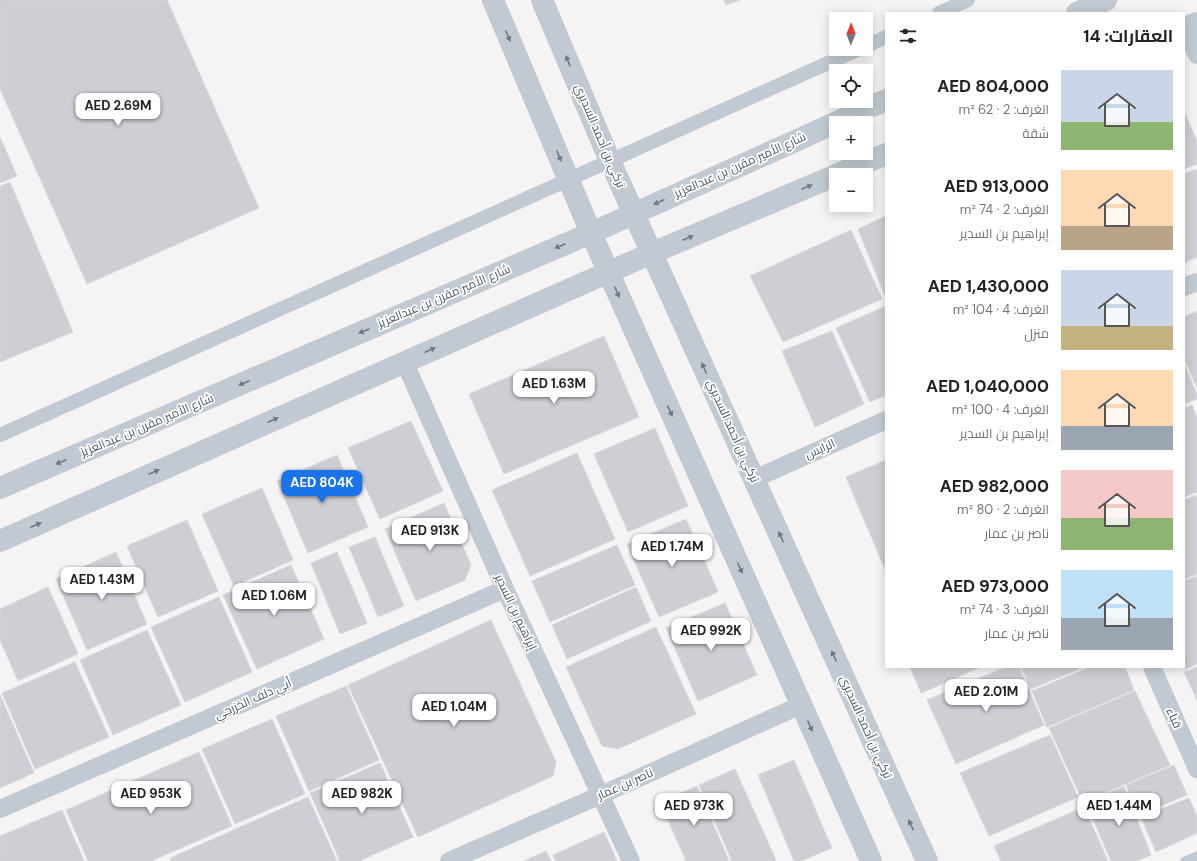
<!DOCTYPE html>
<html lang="ar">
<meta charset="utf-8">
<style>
:root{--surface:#fff;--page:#f6f6f6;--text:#222;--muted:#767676;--accent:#1a73e8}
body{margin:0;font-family:"DM Sans",Cairo,sans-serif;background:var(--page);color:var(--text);direction:rtl;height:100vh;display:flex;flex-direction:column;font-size:15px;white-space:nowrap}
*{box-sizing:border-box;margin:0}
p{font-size:13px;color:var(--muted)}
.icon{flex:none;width:22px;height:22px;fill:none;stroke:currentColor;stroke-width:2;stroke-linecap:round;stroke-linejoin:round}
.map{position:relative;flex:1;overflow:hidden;direction:ltr}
.sheet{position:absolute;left:885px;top:12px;width:300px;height:656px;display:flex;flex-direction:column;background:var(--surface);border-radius:0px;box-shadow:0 2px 10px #0003;direction:rtl}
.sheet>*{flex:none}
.needle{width:26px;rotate:1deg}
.tools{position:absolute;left:829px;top:12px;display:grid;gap:8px}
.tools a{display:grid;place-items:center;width:44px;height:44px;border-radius:0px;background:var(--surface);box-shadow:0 2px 10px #0003;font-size:20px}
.price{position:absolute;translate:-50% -34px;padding:0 9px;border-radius:8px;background:#fff;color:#222;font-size:13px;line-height:26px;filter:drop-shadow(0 1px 2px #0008)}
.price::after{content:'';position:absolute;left:50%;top:24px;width:12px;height:9px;margin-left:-6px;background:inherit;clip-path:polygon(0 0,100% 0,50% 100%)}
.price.selected{background:var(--accent);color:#fff}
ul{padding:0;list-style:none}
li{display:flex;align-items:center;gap:12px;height:100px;padding:0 12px}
li span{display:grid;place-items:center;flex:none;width:112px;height:80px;border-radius:0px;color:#555}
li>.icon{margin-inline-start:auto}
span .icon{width:48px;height:48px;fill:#fffc;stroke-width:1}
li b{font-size:17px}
h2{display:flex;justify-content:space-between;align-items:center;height:48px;padding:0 12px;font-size:17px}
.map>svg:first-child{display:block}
.building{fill:#cdcfd5;stroke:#d7d9de}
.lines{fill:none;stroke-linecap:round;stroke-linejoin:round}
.service{stroke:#c1cad2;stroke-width:9}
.pedestrian{stroke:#c1cad2;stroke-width:14}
.minor{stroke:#c1cad2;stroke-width:18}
.tertiary{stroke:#c1cad2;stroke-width:22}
.oneway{fill:#6e7983}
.labels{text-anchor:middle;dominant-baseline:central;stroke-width:3.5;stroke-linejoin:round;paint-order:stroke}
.street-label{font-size:12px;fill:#4a5661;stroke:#fff}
</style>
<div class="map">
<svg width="1197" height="861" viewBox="0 0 1197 861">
<rect width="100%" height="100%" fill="#f5f3f3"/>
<g class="building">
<polygon points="0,0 167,0 259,208 87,284 0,89"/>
<polygon points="724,0 740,0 726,5"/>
<polygon points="1184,111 1197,141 1197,164 1184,169"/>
<polygon points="0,137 17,176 0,183"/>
<polygon points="1197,169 1197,257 1184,263 1184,174"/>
<polygon points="10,182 73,332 0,362 0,186"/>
<polygon points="886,216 886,299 858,229"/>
<polygon points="851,230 882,299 783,342 750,276"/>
<polygon points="886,306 886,395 870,402 836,328"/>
<polygon points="1197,311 1197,388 1184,358 1184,317"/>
<polygon points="832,331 864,404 815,427 782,351"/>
<polygon points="604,336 639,417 504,474 469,394"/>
<polygon points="1184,364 1197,394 1197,399 1184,404"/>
<polygon points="1192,405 1197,418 1197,492 1184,497 1184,408"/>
<polygon points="411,421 443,491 380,519 348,448"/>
<polygon points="655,428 688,506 628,532 594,454"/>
<polygon points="577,453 615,539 530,576 492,490"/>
<polygon points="337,455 368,527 308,553 277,481"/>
<polygon points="886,460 886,572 846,477"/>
<polygon points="262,488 293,560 234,586 202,514"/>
<polygon points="1197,495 1197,574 1184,579 1184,500"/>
<polygon points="444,503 471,565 465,580 416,601 385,529"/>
<polygon points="686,519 718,592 659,617 627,544"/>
<polygon points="187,520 218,591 158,617 127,546"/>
<polygon points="375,537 404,606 378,617 349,547"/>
<polygon points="617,545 635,585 550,622 532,581"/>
<polygon points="116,552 147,624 87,650 56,579"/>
<polygon points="337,552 367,623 340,634 311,563"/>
<polygon points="291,565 324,639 257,669 223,595"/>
<polygon points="1197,576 1197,664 1184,670 1184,581"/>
<polygon points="48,587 78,654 18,681 0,640 0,609"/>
<polygon points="636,587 651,621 567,659 552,625"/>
<polygon points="219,597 252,672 185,702 151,627"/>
<polygon points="725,603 757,675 698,701 666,628"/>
<polygon points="491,620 556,762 553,776 418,837 348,685"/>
<polygon points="656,627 696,714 618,749 602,746 566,667"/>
<polygon points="147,630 181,705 113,735 80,660"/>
<polygon points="75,662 109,737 35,769 2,693"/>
<polygon points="910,667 981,667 921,693"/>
<polygon points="1006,667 1019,667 1044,725 956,764 927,700"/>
<polygon points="1021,667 1084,667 1031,689"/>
<polygon points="1090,667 1125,667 1134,690 1047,727 1032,691"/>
<polygon points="1197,667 1197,700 1184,672"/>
<polygon points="346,686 379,760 309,791 276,716"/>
<polygon points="1135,691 1170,765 1083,802 1049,728"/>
<polygon points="0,695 34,773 0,788"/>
<polygon points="272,719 305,794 235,824 202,749"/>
<polygon points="1050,735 1078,797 989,836 960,773"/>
<polygon points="199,752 232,826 151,861 88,861 66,810"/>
<polygon points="794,760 832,848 801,861 794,861 758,775"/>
<polygon points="380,763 413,837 359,861 340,861 310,793"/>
<polygon points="1174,765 1187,795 1139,815 1126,785"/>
<polygon points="735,769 776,860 774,861 732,861 699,785"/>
<polygon points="697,786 729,861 686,861 660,802"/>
<polygon points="1124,786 1151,855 1137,861 1111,861 1086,803"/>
<polygon points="308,797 337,861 171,861 170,858"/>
<polygon points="1189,798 1197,816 1197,833 1156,852 1141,817"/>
<polygon points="1084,807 1108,861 1001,861 994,846"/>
<polygon points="62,810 84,861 0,861 0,836"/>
<polygon points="604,832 617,861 556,861 553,855"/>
<polygon points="546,851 551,861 524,861"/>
</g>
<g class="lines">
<polyline class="service" points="1185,861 1197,856"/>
<g class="pedestrian">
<polyline points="939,13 968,0"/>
<polyline points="866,46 886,37"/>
<polyline points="0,435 859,49"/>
</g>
<g class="minor">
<polyline points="1185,28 1197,55"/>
<polyline points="1184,287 1197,282"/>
<polyline points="404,361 505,589 631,861"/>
<polyline points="754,479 886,420"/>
<polyline points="1152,667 1197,769"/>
<polyline points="0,809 505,589"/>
<polyline points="449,861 601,795 801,705"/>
</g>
<g class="tertiary">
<polyline points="493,0 591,233 871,861"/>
<polyline points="542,0 610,161 927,861"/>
<polyline points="1077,13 1106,0"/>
<polyline points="1184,28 1197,23"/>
<polyline points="0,488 591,233 886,100"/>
<polyline points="0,541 652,253 886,154"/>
</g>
</g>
<defs><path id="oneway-solid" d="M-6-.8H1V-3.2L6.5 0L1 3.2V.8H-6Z"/></defs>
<g class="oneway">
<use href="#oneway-solid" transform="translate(508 36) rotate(67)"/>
<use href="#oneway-solid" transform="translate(568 61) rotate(-113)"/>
<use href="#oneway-solid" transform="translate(559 156) rotate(67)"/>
<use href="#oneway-solid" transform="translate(807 187) rotate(-23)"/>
<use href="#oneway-solid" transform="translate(659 202) rotate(156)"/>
<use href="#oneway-solid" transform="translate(688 238) rotate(-23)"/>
<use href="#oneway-solid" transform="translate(560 246) rotate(157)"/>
<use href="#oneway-solid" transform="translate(617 292) rotate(66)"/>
<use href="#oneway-solid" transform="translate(364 331) rotate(157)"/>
<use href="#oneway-solid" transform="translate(430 350) rotate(-24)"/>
<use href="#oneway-solid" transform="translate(704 368) rotate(-114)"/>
<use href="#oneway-solid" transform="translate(244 383) rotate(157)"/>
<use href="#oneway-solid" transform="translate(670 411) rotate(66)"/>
<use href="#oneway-solid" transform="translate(273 420) rotate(-24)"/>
<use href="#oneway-solid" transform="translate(61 462) rotate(157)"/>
<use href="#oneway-solid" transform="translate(154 472) rotate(-24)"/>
<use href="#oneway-solid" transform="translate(36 525) rotate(-24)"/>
<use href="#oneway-solid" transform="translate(781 537) rotate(-114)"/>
<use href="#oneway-solid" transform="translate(740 568) rotate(66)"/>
<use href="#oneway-solid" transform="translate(834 656) rotate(-114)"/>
<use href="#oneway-solid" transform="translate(810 726) rotate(66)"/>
<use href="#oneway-solid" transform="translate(911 825) rotate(-114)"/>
</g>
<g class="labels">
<g class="street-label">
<text transform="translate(600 136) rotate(67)">تركي بن أحمد السديري</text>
<text transform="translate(740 165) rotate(-24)">شارع الأمير مقرن بن عبدالعزيز</text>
<text transform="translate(444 296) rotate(-23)">شارع الأمير مقرن بن عبدالعزيز</text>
<text transform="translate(147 425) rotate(-23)">شارع الأمير مقرن بن عبدالعزيز</text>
<text transform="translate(733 431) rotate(66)">تركي بن أحمد السديري</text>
<text transform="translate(820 449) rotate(-24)">الرايس</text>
<text transform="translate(516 612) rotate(65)">إبراهيم بن السدير</text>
<text transform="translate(253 699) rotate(-24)">أبي دلف الخزرجي</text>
<text transform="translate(1174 718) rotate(66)">قباء</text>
<text transform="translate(866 727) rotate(66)">تركي بن أحمد السديري</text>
<text transform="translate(625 784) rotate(-24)">ناصر بن عمار</text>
</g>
</g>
</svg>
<div class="tools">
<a><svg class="needle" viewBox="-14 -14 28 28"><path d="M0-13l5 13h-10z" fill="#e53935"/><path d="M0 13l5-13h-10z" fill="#767676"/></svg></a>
<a><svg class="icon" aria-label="locate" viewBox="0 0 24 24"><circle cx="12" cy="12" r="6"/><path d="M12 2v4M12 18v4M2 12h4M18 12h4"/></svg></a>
<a>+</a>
<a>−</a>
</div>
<b class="price" style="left:118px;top:127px">AED 2.69M</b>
<b class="price" style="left:554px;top:405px">AED 1.63M</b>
<b class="price selected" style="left:322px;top:504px">AED 804K</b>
<b class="price" style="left:430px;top:552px">AED 913K</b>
<b class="price" style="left:672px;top:568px">AED 1.74M</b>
<b class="price" style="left:102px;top:601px">AED 1.43M</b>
<b class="price" style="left:274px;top:617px">AED 1.06M</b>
<b class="price" style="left:711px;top:652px">AED 992K</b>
<b class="price" style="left:986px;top:713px">AED 2.01M</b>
<b class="price" style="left:454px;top:728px">AED 1.04M</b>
<b class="price" style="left:151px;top:815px">AED 953K</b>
<b class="price" style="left:362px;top:815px">AED 982K</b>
<b class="price" style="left:694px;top:827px">AED 973K</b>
<b class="price" style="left:1119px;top:827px">AED 1.44M</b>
<section class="sheet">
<h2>العقارات: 14<svg class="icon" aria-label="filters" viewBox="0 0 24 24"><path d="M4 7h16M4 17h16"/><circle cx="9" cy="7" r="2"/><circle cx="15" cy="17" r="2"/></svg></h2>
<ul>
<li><span style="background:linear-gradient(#c9d6e8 65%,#8fb573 0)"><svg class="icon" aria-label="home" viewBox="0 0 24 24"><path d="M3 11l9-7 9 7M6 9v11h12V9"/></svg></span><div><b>AED 804,000</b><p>الغرف: 2 · 62 m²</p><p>شقة</p></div></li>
<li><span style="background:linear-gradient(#ffd9b3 70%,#b9a48a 0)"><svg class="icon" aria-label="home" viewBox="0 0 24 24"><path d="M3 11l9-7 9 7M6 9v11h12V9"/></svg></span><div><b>AED 913,000</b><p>الغرف: 2 · 74 m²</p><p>إبراهيم بن السدير</p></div></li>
<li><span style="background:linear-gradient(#c9d6e8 70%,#c2b280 0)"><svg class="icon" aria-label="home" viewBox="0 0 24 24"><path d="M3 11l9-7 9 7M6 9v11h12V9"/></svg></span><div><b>AED 1,430,000</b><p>الغرف: 4 · 104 m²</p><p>منزل</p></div></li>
<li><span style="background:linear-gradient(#ffd9b3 70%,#9aa5b1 0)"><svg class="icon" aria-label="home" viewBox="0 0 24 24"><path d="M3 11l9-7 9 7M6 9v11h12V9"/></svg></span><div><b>AED 1,040,000</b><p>الغرف: 4 · 100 m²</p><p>إبراهيم بن السدير</p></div></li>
<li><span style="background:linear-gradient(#f6c9c9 60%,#8fb573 0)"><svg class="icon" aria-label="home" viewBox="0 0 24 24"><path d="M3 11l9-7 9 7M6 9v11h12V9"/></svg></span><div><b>AED 982,000</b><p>الغرف: 2 · 80 m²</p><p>ناصر بن عمار</p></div></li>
<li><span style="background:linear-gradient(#bfe0f5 60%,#9aa5b1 0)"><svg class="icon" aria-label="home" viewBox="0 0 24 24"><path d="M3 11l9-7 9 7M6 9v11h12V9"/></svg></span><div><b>AED 973,000</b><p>الغرف: 3 · 74 m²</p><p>ناصر بن عمار</p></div></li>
</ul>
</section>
</div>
